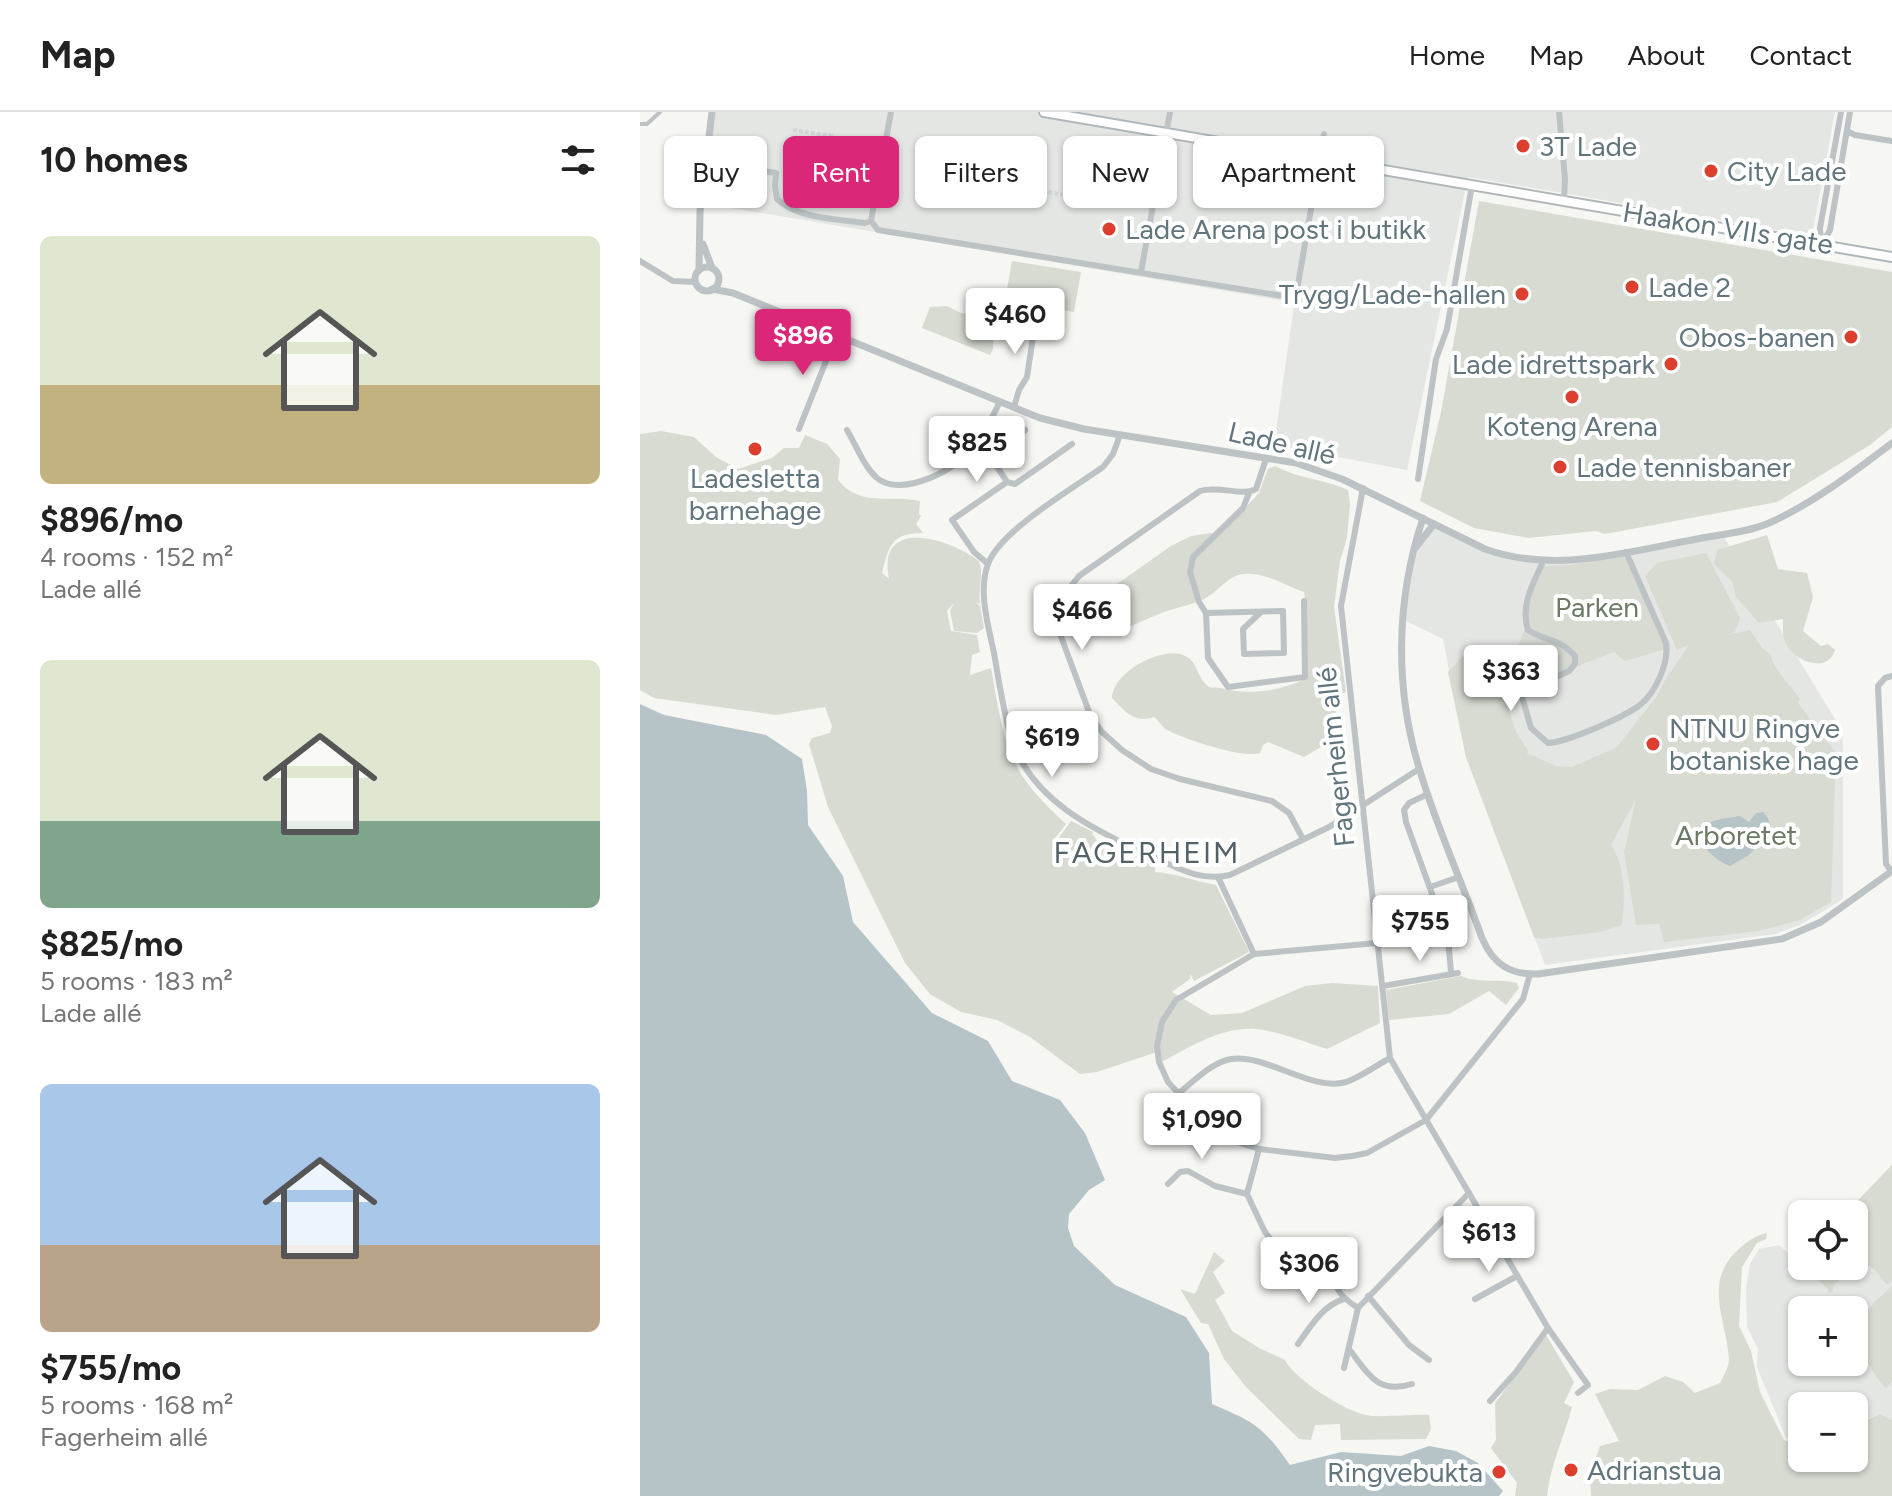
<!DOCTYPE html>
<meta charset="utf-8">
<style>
:root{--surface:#fff;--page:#f6f6f6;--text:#222;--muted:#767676;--line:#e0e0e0;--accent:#db2777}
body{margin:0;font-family:Figtree,sans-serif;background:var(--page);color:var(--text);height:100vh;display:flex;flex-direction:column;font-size:30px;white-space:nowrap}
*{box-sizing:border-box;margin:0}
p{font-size:26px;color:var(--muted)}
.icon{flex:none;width:44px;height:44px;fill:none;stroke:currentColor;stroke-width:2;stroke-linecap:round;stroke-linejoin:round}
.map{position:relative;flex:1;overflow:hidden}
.sheet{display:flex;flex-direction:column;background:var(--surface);width:640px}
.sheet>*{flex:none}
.hud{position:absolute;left:24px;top:24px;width:760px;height:72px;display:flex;gap:16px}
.fabs{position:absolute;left:1148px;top:1088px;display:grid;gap:16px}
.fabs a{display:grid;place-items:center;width:80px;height:80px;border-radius:12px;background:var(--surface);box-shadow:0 2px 6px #0004;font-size:40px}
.price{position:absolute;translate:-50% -68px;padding:0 18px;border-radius:8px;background:#fff;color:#222;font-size:26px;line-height:52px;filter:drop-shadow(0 2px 4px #0008)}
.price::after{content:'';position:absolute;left:50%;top:48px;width:24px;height:18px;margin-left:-12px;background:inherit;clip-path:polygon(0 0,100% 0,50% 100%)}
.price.selected{background:var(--accent);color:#fff}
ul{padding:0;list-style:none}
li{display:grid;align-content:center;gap:16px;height:424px;padding:0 40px}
li span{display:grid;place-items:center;height:248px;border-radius:12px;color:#555}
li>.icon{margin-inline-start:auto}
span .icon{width:144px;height:144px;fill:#fffc;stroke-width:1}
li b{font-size:34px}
h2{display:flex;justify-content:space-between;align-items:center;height:96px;padding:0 40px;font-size:34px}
.pill{padding:0 28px;border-radius:12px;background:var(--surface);box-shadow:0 2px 6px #0004;font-size:28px;line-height:72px}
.pill.selected{background:var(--accent);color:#fff}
header{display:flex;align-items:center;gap:48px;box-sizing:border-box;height:112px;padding:0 40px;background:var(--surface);border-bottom:2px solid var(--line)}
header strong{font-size:38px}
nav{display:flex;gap:44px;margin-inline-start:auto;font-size:28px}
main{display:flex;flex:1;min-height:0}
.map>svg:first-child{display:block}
.built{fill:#e4e6e4;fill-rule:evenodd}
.green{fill:#d7dbd2}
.water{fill:#b6c4c7}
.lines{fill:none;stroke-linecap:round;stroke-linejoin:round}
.pedestrian-tunnel{stroke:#d1d6d6;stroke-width:4;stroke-dasharray:4 2;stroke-linecap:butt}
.secondary-casing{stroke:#b0b7ba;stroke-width:12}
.pedestrian{stroke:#bdc3c5;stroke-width:4}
.minor{stroke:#bdc3c5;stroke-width:6}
.tertiary{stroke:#bdc3c5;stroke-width:7}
.secondary{stroke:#fff;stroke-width:8}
.poi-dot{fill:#dc3f2d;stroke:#fff;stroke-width:3}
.labels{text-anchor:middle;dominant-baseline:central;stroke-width:8;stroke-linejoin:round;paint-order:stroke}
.poi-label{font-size:28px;fill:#62757d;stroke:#fff;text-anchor:start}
.street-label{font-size:28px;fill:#62757d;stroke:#fff}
.park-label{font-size:28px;fill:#6c7a65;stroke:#fff}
.neighbourhood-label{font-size:30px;letter-spacing:2px;fill:#546268;stroke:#fff}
</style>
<header>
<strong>Map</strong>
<nav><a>Home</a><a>Map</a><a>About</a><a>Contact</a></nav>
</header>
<main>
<section class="sheet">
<h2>10 homes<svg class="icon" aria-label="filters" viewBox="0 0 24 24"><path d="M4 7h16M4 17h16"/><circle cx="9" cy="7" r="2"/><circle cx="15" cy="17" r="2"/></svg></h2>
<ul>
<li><span style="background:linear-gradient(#dfe7d0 60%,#c2b280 0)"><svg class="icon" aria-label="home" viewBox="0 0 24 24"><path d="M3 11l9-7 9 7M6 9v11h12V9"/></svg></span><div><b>$896/mo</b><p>4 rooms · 152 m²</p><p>Lade allé</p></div></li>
<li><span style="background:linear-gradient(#dfe7d0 65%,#7fa58c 0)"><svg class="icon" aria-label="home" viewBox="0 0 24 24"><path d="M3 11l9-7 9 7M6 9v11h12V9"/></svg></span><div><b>$825/mo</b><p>5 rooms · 183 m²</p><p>Lade allé</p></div></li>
<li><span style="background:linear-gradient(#a9c7e8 65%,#b9a48a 0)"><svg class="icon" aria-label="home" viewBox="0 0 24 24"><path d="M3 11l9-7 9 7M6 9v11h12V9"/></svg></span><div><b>$755/mo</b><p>5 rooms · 168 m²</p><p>Fagerheim allé</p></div></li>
</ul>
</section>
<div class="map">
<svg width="1252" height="1384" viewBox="0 0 1252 1384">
<rect width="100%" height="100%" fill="#f6f6f3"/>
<g class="built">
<polygon points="73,0 1195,0 1172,124 828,65 767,358 634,333 654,194 657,191 68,92"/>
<polygon points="794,412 869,446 947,447 1082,422 1203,620 1203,787 1160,813 1135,822 905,853 826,645 803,527 762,507 772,440"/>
<path d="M1252 1053V1308L1240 1302 1214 1312V1294H1162V1328L1146 1326 1117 1255 1118 1237 1107 1215 1106 1177 1110 1152 1119 1137 1139 1133 1157 1149 1162 1146V1154H1214V1102H1205ZM1162 1198H1214V1250H1162Z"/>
</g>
<g class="green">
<polygon points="839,89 1252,160 1252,315 1230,333 1137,390 965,422 956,419 889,426 834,416 780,389 801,300"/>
<polygon points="372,149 441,160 434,200 393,193 391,204 363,200"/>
<polygon points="307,194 321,201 354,203 353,237 350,243 282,216 290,195"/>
<path d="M21 319 54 325 76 345 98 357 132 346 144 336H159L165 323 187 332 200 347 198 368C221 396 249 382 280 389L279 402 281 404 276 412 283 421C250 421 249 435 242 461L249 467C236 403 311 427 339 449 344 461 338 478 340 492L335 490 340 494 344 516 337 521 314 519 310 499 314 491 307 499 311 519 337 523 340 540 332 543 330 563 351 556C358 593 362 633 383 665 395 683 411 698 426 712L415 726 418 727 431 709 453 720 452 722 460 732 466 727 515 754V760C535 761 555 769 576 773L609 840 554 869 550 862V867L532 880 571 903 602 901 665 874 692 871 738 874 740 911 687 937C664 930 638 919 615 917 581 915 550 935 522 950L520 939 457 960 440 962 390 925 357 908 321 900 290 882 265 851 188 695 169 632 172 626 190 621 192 614 185 595 136 603 14 586 0 578V322Z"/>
<path d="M635 354C659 367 684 367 708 378L710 392 707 426 700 449 694 495 706 580 695 585 698 625 664 645 628 630 623 633 620 641C603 647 544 627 527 618 521 614 519 609 514 605 494 612 485 599 472 586 473 561 517 537 540 542 559 547 555 564 568 574 574 578 572 574 580 576 607 583 639 580 665 567L666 494 664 480C646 474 630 463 611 462 588 460 582 478 564 487 549 494 532 496 517 503 501 509 487 517 470 520L458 506V494L464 481 531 434 551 424 578 420 594 408 619 381 628 357Z"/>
<path d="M1127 423 1138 457 1167 461 1173 485 1163 519 1181 534 1188 532 1195 538C1188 562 1155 550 1146 532 1142 525 1143 515 1143 507L1119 511 1096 485 1093 471 1074 452 1077 438Z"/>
<path d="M1066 441 1100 506 1095 520 1086 523 1110 518 1122 536 1130 542C1136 561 1149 571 1160 587L1158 591 1196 641 1191 790 1160 808 1119 819 1024 830 1019 812 996 813 984 740 996 687 971 733C986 754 985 789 982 813L960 820 902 827 894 825 826 645 808 560C819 549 834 528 852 536 862 541 864 543 876 541L886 513 888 518 925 531 935 544 929 559 870 586C869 609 875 620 888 638L887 641 916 654 932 655 977 635 1017 584 1025 568 1049 533 1037 538 1005 464 1017 451Z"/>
<path d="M981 443 992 453 1026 537 985 549 974 540 938 554V543C922 525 919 531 899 522 872 511 895 472 904 454L932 453Z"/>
<path d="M821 864C840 872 858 866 877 871L879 876 866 893 849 879 809 902 749 908 746 878Z"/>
<polygon points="1252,1053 1252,1168 1247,1173 1235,1158 1220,1147 1214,1153 1214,1102 1205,1102"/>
<path d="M1127 1121 1126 1127 1117 1131 1102 1155 1099 1214 1111 1239 1120 1280 1144 1328 1162 1335V1346H1214V1314L1240 1302 1252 1308V1384H951L950 1363 960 1334 979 1329 955 1282 970 1277 998 1278 1025 1264 1043 1270 1055 1281 1080 1271C1084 1263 1089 1255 1089 1247 1086 1206 1062 1169 1100 1136 1108 1129 1116 1123 1127 1121Z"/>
<path d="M574 1140 585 1149 573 1160 585 1181 575 1188 592 1219 619 1236 645 1248C654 1267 705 1299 726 1303 739 1306 773 1302 789 1303L791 1317 786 1327 701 1328 700 1312 675 1313 671 1328 659 1327 606 1275 584 1247 568 1212 561 1211 540 1177 555 1182Z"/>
<polygon points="1163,1154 1213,1154 1194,1173 1192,1180 1188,1181 1188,1177"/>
<path d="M1252 1174V1270L1246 1276C1232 1263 1213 1227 1222 1207 1228 1194 1243 1183 1252 1174Z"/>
<path d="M906 1223 934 1270 924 1291 932 1295C924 1325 910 1354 907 1384H875L877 1371 851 1336 856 1328 855 1291Z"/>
</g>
<g class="water">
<path d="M0 592 24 603 126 623 162 647 167 679 168 713 203 764 213 810 292 901 348 929 372 969 420 988 445 1021 465 1068 449 1078 429 1102 428 1116 434 1134 475 1173 546 1205 569 1241 572 1292C614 1310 623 1314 650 1353L701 1340 761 1344 789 1334 816 1339 838 1351 863 1379 859 1384H0Z"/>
<path d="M1123 700 1128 706 1133 726 1128 731 1118 733 1109 743 1090 754C1077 750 1064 736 1057 724 1062 707 1084 707 1100 704L1109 710 1116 701Z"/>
</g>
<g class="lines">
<g class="pedestrian-tunnel">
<polyline points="153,18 193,24"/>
<polyline points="367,73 431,84"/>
</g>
<defs>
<polyline id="secondary" points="404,0 1252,145"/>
</defs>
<use href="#secondary" class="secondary-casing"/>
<polyline class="pedestrian" points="0,12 7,12 20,0"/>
<g class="minor">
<polyline points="919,0 925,67 924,89"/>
<polyline points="1207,19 1215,23 1252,29"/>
<path d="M66 50 136 61 135 74 137 87C158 107 198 107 225 111L231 109"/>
<polyline points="231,109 238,118 649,185 657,178 684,22"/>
<polyline points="231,109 251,0"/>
<polyline points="1181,130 1180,116 1201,0"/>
<polyline points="1182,132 1190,118 1210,0"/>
<polyline points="0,149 33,169 55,170"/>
<polyline points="501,160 530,0"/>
<polyline points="374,295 379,278 387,265 397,198"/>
<polyline points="159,317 196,224"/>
<path d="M207 318C216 333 224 355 237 366 262 387 319 356 336 334 346 321 352 304 360 290"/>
<path d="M480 323 473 342 463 355C433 376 360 419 348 452 338 479 348 513 354 541 359 569 363 598 371 625 390 687 453 718 509 743 536 755 559 770 590 763L689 715 779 657"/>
<path d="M626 347 616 377C602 385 580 373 560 379L439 464 423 484 418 506 420 522 451 605 462 620 482 638 511 657 540 667 632 689 649 701 663 727"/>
<polyline points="778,367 796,247 807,217 832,73"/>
<polyline points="367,370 350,344 385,318"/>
<polyline points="723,376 701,494 750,946 908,1216 948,1273 938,1281"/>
<polyline points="609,381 603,396 553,445 550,460 559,490 566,501 568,546 588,575 665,565 664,489"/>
<path d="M903 450C893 471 880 494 888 518 906 530 920 526 935 544V552L929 559 881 581 891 616 908 631C928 630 984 605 1000 593 1016 580 1029 551 1026 531L986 440"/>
<polyline points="348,452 334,440 312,408 367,370 375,372 432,332"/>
<polyline points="566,501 643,499 644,541 604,542 603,517 621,500"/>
<polyline points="788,682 769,691 764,698 766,710 808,826 811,860"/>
<polyline points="1252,760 1246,752 1238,574 1245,566 1252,564"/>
<polyline points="578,765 614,842"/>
<polyline points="790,775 819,765"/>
<polyline points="737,831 614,842 536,888 522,910 517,934 519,950 528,970 578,1024 619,1037 695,1046 712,1044 727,1041 786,1008 883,887 890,862"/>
<polyline points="743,874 818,861"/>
<path d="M539 981C553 970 572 950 591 947 627 942 672 980 706 970 721 965 737 953 750 946"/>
<polyline points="619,1037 607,1082 625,1120 648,1150"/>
<polyline points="528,1072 540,1060 548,1059 575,1074 607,1082"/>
<path d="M700 1150C691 1175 697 1182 718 1196"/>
<polyline points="728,1184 769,1233 789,1248"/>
<polyline points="835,1187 877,1164"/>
<path d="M658 1232C670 1215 683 1193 704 1187"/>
<path d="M709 1237C728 1261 737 1283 772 1272"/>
<polyline points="704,1256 718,1196 829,1081"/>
<polyline points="850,1289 876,1260 908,1216"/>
</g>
<g class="tertiary">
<polyline points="63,132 72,156"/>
<circle cx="67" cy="167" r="12"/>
<polyline points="59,158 60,99 72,0"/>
<path d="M72 177 93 181 400 306 444 317 656 351 702 367 845 437C914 462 987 440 1057 427 1080 422 1106 421 1129 411 1172 392 1214 360 1252 331"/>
<path d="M783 406C756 487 754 576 780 659 797 716 822 770 842 826 853 852 870 863 898 862L1142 827 1181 810 1252 759"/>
<polyline points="776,435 794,412"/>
</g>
<use href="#secondary" class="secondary"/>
</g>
<g class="poi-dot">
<circle cx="883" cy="34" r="8"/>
<circle cx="1071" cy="59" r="8"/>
<circle cx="469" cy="117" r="8"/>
<circle cx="992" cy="175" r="8"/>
<circle cx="882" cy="182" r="8"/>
<circle cx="1211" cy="225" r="8"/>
<circle cx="1031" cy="252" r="8"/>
<circle cx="932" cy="285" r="8"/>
<circle cx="115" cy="337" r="8"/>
<circle cx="920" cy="355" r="8"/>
<circle cx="1013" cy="632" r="8"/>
<circle cx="931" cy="1358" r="8"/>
<circle cx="859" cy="1360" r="8"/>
</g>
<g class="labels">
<g class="poi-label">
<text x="899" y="34">3T Lade</text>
<text x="1087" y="59">City Lade</text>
<text x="485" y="117">Lade Arena post i butikk</text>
<text x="1008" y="175">Lade 2</text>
<text x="866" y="182" text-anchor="end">Trygg/Lade-hallen</text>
<text x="1195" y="225" text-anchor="end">Obos-banen</text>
<text x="1015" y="252" text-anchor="end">Lade idrettspark</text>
<text x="932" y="314" text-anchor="middle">Koteng Arena</text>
<text x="936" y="355">Lade tennisbaner</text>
<text x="115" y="366" text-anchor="middle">Ladesletta<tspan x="115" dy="32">barnehage</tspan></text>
<text x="1029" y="616">NTNU Ringve<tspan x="1029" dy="32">botaniske hage</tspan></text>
<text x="947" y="1358">Adrianstua</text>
<text x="843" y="1360" text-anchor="end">Ringvebukta</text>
</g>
<g class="street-label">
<text transform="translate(1088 116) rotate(9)">Haakon VIIs gate</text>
<text transform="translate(642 331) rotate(13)">Lade allé</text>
<text transform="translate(695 645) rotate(-96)">Fagerheim allé</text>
</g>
<g class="park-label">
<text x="957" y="495">Parken</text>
<text x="1096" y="723">Arboretet</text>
</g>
<g class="neighbourhood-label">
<text x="507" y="740">FAGERHEIM</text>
</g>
</g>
</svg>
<div class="fabs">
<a><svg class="icon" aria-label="locate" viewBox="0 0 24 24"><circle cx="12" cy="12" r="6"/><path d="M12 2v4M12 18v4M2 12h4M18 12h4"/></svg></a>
<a>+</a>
<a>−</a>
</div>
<b class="price" style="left:375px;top:244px">$460</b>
<b class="price selected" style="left:163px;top:265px">$896</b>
<b class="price" style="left:337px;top:372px">$825</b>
<b class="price" style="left:442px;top:540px">$466</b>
<b class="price" style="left:871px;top:601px">$363</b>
<b class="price" style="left:412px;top:667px">$619</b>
<b class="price" style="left:780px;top:851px">$755</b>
<b class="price" style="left:562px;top:1049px">$1,090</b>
<b class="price" style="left:849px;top:1162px">$613</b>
<b class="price" style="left:669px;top:1193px">$306</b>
<div class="hud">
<a class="pill">Buy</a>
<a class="pill selected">Rent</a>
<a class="pill">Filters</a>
<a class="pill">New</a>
<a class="pill">Apartment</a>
</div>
</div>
</main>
